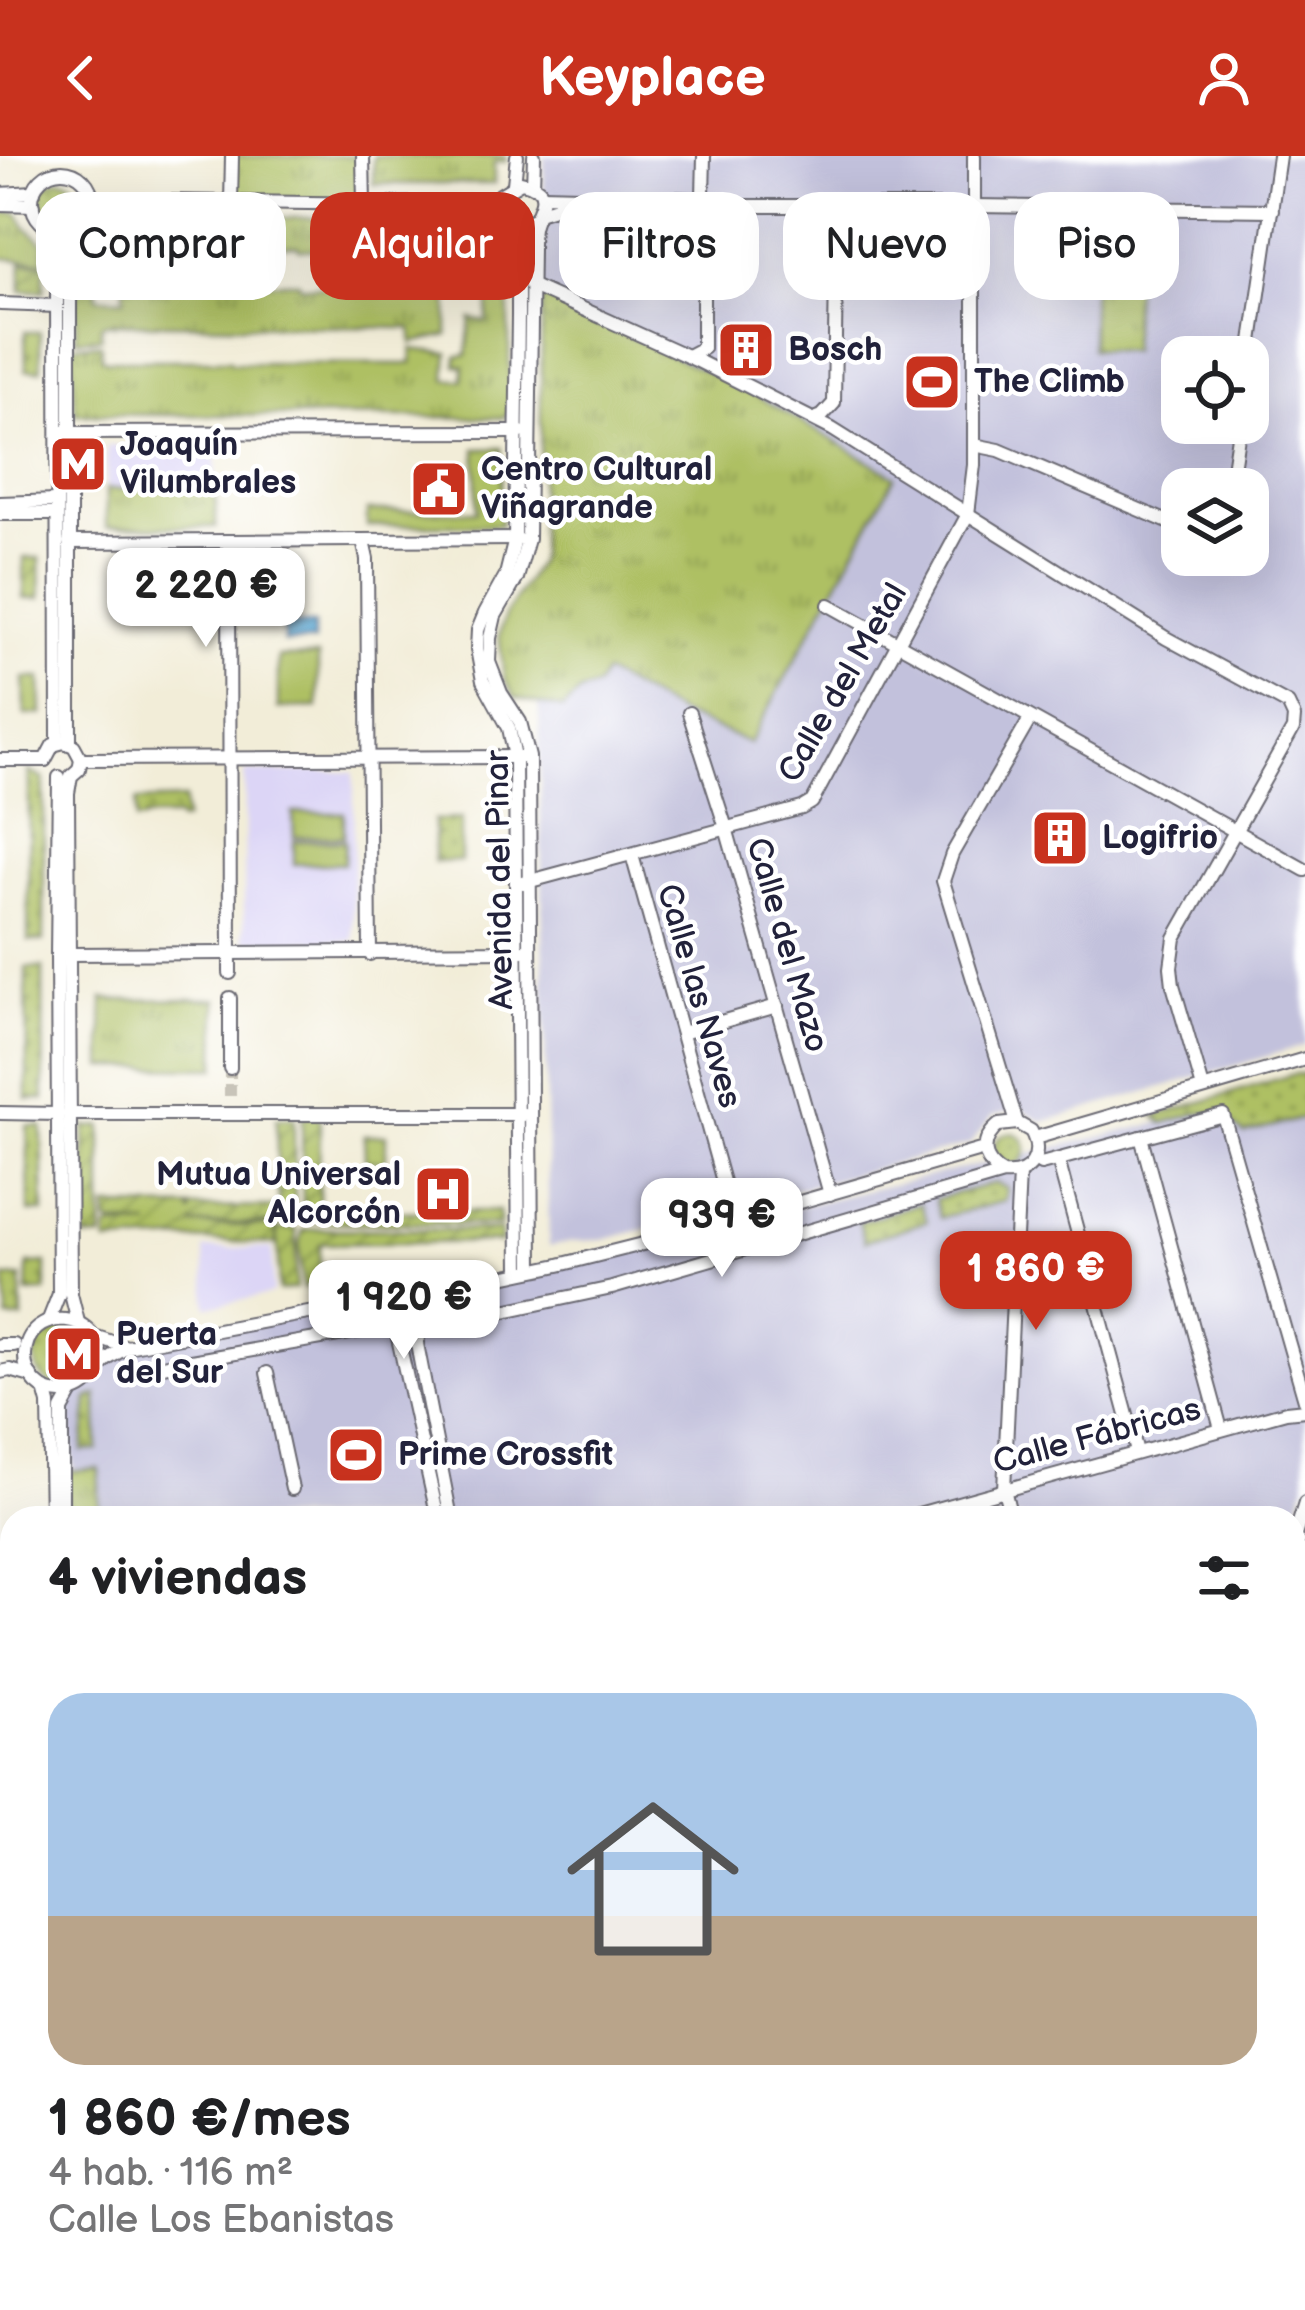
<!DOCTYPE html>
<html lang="es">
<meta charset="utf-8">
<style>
:root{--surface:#fff;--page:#f6f6f6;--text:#202124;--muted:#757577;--line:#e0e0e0;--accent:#c8321e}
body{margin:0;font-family:"Balsamiq Sans",sans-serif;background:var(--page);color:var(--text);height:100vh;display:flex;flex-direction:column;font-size:45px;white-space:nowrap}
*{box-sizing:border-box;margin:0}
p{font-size:39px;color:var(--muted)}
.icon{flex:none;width:66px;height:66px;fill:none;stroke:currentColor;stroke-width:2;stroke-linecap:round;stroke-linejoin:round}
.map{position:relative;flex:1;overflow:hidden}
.side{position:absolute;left:0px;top:1350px;width:1305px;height:804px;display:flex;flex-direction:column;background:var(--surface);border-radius:36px 36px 0 0;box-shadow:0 12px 48px #0002}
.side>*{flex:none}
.top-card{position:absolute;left:36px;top:36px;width:1233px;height:108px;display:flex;gap:24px}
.fabs{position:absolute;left:1161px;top:180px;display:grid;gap:24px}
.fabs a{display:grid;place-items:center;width:108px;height:108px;border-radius:24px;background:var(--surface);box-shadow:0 12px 48px #0002;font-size:60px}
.price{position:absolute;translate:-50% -102px;padding:0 27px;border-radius:24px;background:#fff;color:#222;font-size:39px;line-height:78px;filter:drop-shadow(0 3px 6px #0008)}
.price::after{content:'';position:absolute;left:50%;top:72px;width:36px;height:27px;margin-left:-18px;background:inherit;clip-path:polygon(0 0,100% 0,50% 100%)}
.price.on{background:var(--accent);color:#fff}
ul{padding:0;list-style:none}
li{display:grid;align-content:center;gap:24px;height:636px;padding:0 48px}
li+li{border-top:3px solid var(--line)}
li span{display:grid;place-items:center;height:372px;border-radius:36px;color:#555}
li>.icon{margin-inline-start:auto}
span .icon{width:216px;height:216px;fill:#fffc;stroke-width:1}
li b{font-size:51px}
h2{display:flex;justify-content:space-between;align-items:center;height:144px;padding:0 48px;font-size:51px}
.pill{padding:0 42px;border-radius:36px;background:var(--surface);box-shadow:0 12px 48px #0002;font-size:42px;line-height:108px}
.pill.on{background:var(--accent);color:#fff}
header{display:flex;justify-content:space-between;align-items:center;height:156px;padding:0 48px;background:var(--accent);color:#fff;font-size:54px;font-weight:700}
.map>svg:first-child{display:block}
.built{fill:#dcd5f6}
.industrial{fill:#c2c1dc;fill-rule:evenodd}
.grass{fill:url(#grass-dots);stroke:#68714f;stroke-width:3}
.park{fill:url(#park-tufts);stroke:#68714f;stroke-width:3}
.garden{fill:url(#garden-furrows);stroke:#68714f;stroke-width:3}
.pitch{fill:#aec063;stroke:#68714f;stroke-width:3}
.water{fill:url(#water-rules);stroke:#3c6284;stroke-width:3}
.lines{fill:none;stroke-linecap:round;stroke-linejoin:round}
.minor-tunnel{stroke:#c8c4b9;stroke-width:12;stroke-dasharray:12 6;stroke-linecap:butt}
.minor-casing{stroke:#6b6972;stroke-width:16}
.minor{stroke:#fff;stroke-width:12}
.labels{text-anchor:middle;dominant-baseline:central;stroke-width:9;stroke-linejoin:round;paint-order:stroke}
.poi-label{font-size:33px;font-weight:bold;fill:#22223b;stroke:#fff;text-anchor:start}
.street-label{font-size:33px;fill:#22223b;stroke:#fff}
</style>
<header><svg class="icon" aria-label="back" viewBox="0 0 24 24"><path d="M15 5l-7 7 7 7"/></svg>Keyplace<svg class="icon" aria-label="person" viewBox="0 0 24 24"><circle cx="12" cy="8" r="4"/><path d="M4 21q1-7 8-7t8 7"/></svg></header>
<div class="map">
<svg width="1305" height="2154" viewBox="0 0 1305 2154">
<defs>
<pattern id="grass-dots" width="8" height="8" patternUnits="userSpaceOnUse" patternTransform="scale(3)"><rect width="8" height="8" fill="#aec063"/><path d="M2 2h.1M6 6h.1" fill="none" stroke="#8d9c53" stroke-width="1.8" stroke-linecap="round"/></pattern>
<pattern id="park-tufts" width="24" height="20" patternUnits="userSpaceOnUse" patternTransform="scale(3)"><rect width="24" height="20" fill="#aec063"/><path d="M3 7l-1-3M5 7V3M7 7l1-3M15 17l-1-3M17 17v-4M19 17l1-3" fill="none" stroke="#8d9c53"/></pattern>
<pattern id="garden-furrows" width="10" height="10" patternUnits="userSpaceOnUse" patternTransform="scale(3)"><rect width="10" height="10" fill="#aec063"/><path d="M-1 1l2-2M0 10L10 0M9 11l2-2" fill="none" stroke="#8d9c53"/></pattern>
<pattern id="water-rules" width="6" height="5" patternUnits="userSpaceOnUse" patternTransform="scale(3)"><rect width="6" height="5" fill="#55a2ce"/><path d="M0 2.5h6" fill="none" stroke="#4684a8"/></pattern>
</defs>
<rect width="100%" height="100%" fill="#fff"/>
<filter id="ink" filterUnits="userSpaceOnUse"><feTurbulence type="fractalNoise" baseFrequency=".00833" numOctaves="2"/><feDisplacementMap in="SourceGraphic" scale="24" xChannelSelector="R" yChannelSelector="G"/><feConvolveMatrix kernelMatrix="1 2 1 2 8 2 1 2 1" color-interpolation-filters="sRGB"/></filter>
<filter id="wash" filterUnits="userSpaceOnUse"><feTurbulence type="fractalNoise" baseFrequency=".004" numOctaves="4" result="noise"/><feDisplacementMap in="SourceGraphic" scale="48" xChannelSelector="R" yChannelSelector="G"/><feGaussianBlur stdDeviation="2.7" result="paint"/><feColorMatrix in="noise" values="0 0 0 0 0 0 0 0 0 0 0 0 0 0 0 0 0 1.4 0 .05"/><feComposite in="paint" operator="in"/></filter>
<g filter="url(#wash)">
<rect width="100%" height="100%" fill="#f2edd8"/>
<g class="built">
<polygon points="107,290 216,290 216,334 106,333"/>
<polygon points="245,616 354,616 353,785 244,785"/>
<polygon points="272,1092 273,1138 207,1151 204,1093"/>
</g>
<g class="industrial">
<path d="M544 0H1305V889L1043 966 1022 953 993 959 970 988 603 1084 573 1085 549 1090 538 510ZM1182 201H1248V267H1182ZM1182 333H1248V399H1182Z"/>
<polygon points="1305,933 1305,1328 1293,1365 1293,1362 78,1362 64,1201 400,1143"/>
<polygon points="375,2142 1112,2142 1109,2154 373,2154"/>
</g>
<g class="grass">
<circle cx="61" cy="44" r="21"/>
<polygon points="25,176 40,176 41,214 26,214"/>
<polygon points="29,615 44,623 44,785 28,785"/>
<polygon points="184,643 185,664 179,665 178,661 145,661 144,664 136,665 136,645"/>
<polygon points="461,663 461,705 434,706 434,664"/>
<polygon points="26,812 43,812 44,943 27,943"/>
<path d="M1294 918H1305V962L1244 977C1210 947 1203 957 1163 967L1155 960Z"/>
<polygon points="27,970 42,970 44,1056 29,1056"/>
<circle cx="1010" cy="993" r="16"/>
<polygon points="995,1027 1007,1032 1005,1045 940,1062 935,1043"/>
<polygon points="920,1047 927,1065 865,1085 859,1066"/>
<polygon points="46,1107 46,1136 27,1137 28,1108"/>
<polygon points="21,1121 22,1163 8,1163 5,1122"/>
<circle cx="64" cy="1202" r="29"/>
<polygon points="97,1239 98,1294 83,1295 88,1243"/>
</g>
<g class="park">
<polygon points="232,0 363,0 364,48 231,47"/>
<polygon points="373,0 506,0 506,5 494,6 494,28 373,28"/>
<polygon points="0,56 18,57 27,72 44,87 44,106 0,102"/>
<polygon points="104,62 495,62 508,74 510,256 503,262 75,258 72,189 101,188 101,202 106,204 230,204 231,207 406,208 412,207 412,193 448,197 446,224 463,224 464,210 456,209 457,200 467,199 471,163 487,166 490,130 472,129 471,88 461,87 460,91 449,92 448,179 412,187 412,173 407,172 107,167 101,169 101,182 76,183 78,89 96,80 97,142 124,143 124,130 151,130 151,111 169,111 169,124 175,126 299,126 300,130 376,130 377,127 403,125 403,92 378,90 377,94 299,93 298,90 175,89 169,91 169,104 151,105 150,77 97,78"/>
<polygon points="1099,66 1124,66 1126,124 1134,131 1131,195 1091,193 1092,136 1099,123"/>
<polygon points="542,140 750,236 895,320 750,587 680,558 604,517 596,531 580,536 563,553 515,542 504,522 499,479 505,459 539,404"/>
<polygon points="502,292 501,369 367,370 367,355 477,355 476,293"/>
<polygon points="106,333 216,334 216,371 106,371"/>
<polygon points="24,522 41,522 42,558 25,559"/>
<polygon points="103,842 113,844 217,843 216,912 103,911"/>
<polygon points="99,1313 99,1362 68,1362 67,1316"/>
<polygon points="12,1414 12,1473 0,1475 0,1417"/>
<polygon points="83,2142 151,2142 150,2154 83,2154"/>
</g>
<g class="garden">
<polygon points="22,107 44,107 44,135 21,135"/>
<polygon points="24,402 40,402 41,442 24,442"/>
<polygon points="302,961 320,961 319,1056 499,1055 500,1069 303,1066"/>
<polygon points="294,962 295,1067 279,1066 276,963"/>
<polygon points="102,970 102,1082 85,1083 85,971"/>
<polygon points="107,1051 190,1052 191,1058 192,1052 275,1051 275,1067 191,1069 276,1070 276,1088 191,1084 107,1087 107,1073 111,1071 151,1070 107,1067"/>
<polygon points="277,1073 296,1073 296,1133 279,1135"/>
<polygon points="318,1073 500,1074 501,1086 320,1088 320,1130 303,1132 299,1090 303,1074"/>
</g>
<g class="pitch">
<polygon points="318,500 318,551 278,552 278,501"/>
<polygon points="293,657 344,657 344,681 294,681"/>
<polygon points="294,685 345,685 344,708 294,708"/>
<polygon points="364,979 386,979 386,1005 365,1005"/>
<polygon points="0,1838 4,1838 12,1883 12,2038 4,2060 0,2060"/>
<polygon points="154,2142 293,2142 301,2154 152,2154"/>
</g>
<g class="water">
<polygon points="101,87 145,87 146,101 115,101 114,121 101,121"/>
<rect x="284" y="468" width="30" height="18"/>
</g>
</g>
<g filter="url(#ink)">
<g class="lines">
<polyline class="minor-tunnel" points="230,940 230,912"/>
<defs>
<g id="minor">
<polyline points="363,0 364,48"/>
<circle cx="62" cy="45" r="30"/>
<polyline points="514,28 517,0"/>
<polyline points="533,30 534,0"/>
<polyline points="0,38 34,36"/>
<polyline points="542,39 696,43"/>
<polyline points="703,40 704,0"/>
<path d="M92 44 377 48 478 47 495 42 521 26C558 34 537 51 533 72 532 79 532 86 532 92L528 383 517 422 495 460 490 482 489 506 501 537 520 566 529 601 532 1114"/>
<polyline points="231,47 232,0"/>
<path d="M478 47C487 49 497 52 504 57 516 66 521 70 536 62"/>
<polyline points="0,48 33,49"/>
<polyline points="710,50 973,50 1272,54"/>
<polyline points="541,56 557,51 696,52"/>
<polyline points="515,66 518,92 518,159 515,383 506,419 485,457 478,474 477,493 483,525 509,572 515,601 519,1117"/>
<polyline points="52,73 55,91 57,134 58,587"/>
<polyline points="70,74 70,587"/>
<polyline points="530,129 696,204 832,273 1166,482 1288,548 1294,561 1293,573 1175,782 1171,811 1173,829 1203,932"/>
<polyline points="0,148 57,150"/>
<polyline points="688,200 703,192 703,56"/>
<polyline points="1248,213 1279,0"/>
<polyline points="814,263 822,260 834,247 837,50"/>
<polyline points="61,277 521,276"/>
<polyline points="974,289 999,294 1182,372"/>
<polyline points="1230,333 1240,267"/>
<polyline points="0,347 56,345"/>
<polyline points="0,358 56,358"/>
<polyline points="229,385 230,817"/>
<polyline points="363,385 367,403 370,798"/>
<polyline points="69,386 518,383"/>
<polyline points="829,449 1305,714"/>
<polyline points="689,557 726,672 830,1038"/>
<polyline points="81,603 522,601"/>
<polyline points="0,604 45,604"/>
<polyline points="45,604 53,589 64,586 74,590 81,603"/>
<polyline points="632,699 734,1065"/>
<polyline points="523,727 802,652 812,646 968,358 974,309 974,0"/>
<polyline points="69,798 523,795"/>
<polyline points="682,877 777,850"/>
<polyline points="230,912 230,842"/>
<polyline points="0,957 58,958"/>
<polyline points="69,958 524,958"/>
<polyline points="1017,967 943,725 952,698 1030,563"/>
<polyline points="1141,981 1221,1273"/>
<polyline points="1035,982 1305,903"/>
<polyline points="1035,1004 1041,1008 1223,959 1305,1244"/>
<polyline points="1058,1004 1137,1296"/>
<polyline points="48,1166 59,1138 57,801 59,621"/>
<polyline points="78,1166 71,1138 68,637 71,620 79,613 81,603"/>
<path d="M424 1172 612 1132 1003 1018C1031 1021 1044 999 1031 975L1017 967 999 969C979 985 982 1006 1003 1018"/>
<polyline points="422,1174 430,1148 443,1136"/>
<polyline points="419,1176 417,1188 451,1362"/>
<polyline points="94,1180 127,1191"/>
<polyline points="398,1182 438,1362"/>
<polyline points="0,1189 14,1189"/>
<path d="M98 1213C110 1151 24 1148 25 1201 25 1211 29 1220 36 1227 52 1243 80 1239 93 1221 102 1210 93 1216 104 1206 110 1200 120 1196 127 1191L388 1142 397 1136 449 1132 559 1109 734 1065 984 993"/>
<polyline points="134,1215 384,1171"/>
<polyline points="0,1216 10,1214 31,1220"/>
<polyline points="267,1217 292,1333"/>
<polyline points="45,1233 49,1248 51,1362"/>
<polyline points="62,1362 62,1254 72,1236"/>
<polyline points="904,1362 1286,1256 1305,1254"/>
<polyline points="1011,1362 1004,1333 1019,1018"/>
<polyline points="1293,1386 1305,1347"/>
<polyline points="0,1399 12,1397"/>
<polyline points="1293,1434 1305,1395"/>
<polyline points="0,1668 12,1666"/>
<polyline points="0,1768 12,1766"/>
<polyline points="1293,2014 1293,2029"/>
<polyline points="0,2070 12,2068"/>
<polyline points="0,2079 12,2078"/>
<polyline points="63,2142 64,2154"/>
<polyline points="74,2142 74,2154"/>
<polyline points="621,2142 671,2154"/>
<polyline points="693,2142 743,2154"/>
<polyline points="370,2154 373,2142"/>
<polyline points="749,2154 752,2142"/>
<polyline points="937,2154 940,2142"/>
<polyline points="1112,2154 1115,2142"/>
<polyline points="1127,2154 1130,2142"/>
<polyline points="1246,2154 1250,2142"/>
</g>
</defs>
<use href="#minor" class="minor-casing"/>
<use href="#minor" class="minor"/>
</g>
</g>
<defs>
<symbol id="building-square" viewBox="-11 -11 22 22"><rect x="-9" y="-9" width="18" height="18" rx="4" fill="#c8321e" stroke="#fff"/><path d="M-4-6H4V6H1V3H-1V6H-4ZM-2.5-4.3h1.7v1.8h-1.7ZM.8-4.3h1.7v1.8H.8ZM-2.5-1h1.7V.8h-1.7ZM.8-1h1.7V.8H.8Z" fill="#fff"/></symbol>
<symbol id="stadium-square" viewBox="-11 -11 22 22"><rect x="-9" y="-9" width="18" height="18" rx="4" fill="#c8321e" stroke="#fff"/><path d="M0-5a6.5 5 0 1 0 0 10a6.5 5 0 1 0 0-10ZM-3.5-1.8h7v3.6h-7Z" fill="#fff"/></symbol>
<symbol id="metro-square" viewBox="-11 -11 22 22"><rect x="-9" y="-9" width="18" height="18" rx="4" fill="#c8321e" stroke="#fff"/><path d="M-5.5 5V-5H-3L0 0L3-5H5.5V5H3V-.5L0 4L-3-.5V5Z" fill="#fff"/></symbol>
<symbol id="civic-square" viewBox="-11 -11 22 22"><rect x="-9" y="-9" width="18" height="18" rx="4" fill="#c8321e" stroke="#fff"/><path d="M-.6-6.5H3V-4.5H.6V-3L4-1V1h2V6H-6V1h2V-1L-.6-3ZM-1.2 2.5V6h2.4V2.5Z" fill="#fff"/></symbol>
<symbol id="hospital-square" viewBox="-11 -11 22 22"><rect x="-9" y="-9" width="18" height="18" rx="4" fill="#c8321e" stroke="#fff"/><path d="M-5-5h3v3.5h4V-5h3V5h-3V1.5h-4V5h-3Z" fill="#fff"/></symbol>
</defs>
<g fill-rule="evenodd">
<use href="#building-square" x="713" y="161" width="66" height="66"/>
<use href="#stadium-square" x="899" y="193" width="66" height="66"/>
<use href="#metro-square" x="45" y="275" width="66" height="66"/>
<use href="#civic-square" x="406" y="300" width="66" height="66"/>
<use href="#building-square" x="1027" y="649" width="66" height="66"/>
<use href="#hospital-square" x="410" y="1005" width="66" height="66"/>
<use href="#metro-square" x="41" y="1165" width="66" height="66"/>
<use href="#stadium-square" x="323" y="1266" width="66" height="66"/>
</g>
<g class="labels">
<g class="poi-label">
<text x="788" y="194">Bosch</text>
<text x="974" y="226">The Climb</text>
<text x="120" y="289">Joaquín<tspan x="120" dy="38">Vilumbrales</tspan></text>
<text x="481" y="314">Centro Cultural<tspan x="481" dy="38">Viñagrande</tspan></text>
<text x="1102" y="682">Logifrio</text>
<text x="401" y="1019" text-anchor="end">Mutua Universal<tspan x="401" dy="38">Alcorcón</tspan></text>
<text x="116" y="1179">Puerta<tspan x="116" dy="38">del Sur</tspan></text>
<text x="398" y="1299">Prime Crossfit</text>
</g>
<g class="street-label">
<text transform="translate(843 527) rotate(-60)">Calle del Metal</text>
<text transform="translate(500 724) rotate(-91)">Avenida del Pinar</text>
<text transform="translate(787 789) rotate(74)">Calle del Mazo</text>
<text transform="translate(699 840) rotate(74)">Calle las Naves</text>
<text transform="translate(1097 1280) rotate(-15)">Calle Fábricas</text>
</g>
</g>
</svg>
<div class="fabs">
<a><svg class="icon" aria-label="locate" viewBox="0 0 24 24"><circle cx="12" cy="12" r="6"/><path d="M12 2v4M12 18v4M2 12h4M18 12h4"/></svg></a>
<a><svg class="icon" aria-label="layers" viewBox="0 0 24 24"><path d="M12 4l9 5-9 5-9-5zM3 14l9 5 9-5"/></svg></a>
</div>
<b class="price" style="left:206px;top:494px">2 220 €</b>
<b class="price" style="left:722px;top:1124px">939 €</b>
<b class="price on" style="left:1036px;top:1177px">1 860 €</b>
<b class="price" style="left:404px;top:1206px">1 920 €</b>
<div class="top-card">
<a class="pill">Comprar</a>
<a class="pill on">Alquilar</a>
<a class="pill">Filtros</a>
<a class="pill">Nuevo</a>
<a class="pill">Piso</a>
</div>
<section class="side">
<h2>4 viviendas<svg class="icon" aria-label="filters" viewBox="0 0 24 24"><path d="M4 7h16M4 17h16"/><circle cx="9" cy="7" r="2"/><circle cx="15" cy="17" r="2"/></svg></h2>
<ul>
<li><span style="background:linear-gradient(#a9c7e8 60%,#b9a48a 0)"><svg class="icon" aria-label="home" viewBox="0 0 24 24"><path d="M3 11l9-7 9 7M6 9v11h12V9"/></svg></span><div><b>1 860 €/mes</b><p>4 hab. · 116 m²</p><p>Calle Los Ebanistas</p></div></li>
</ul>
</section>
</div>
